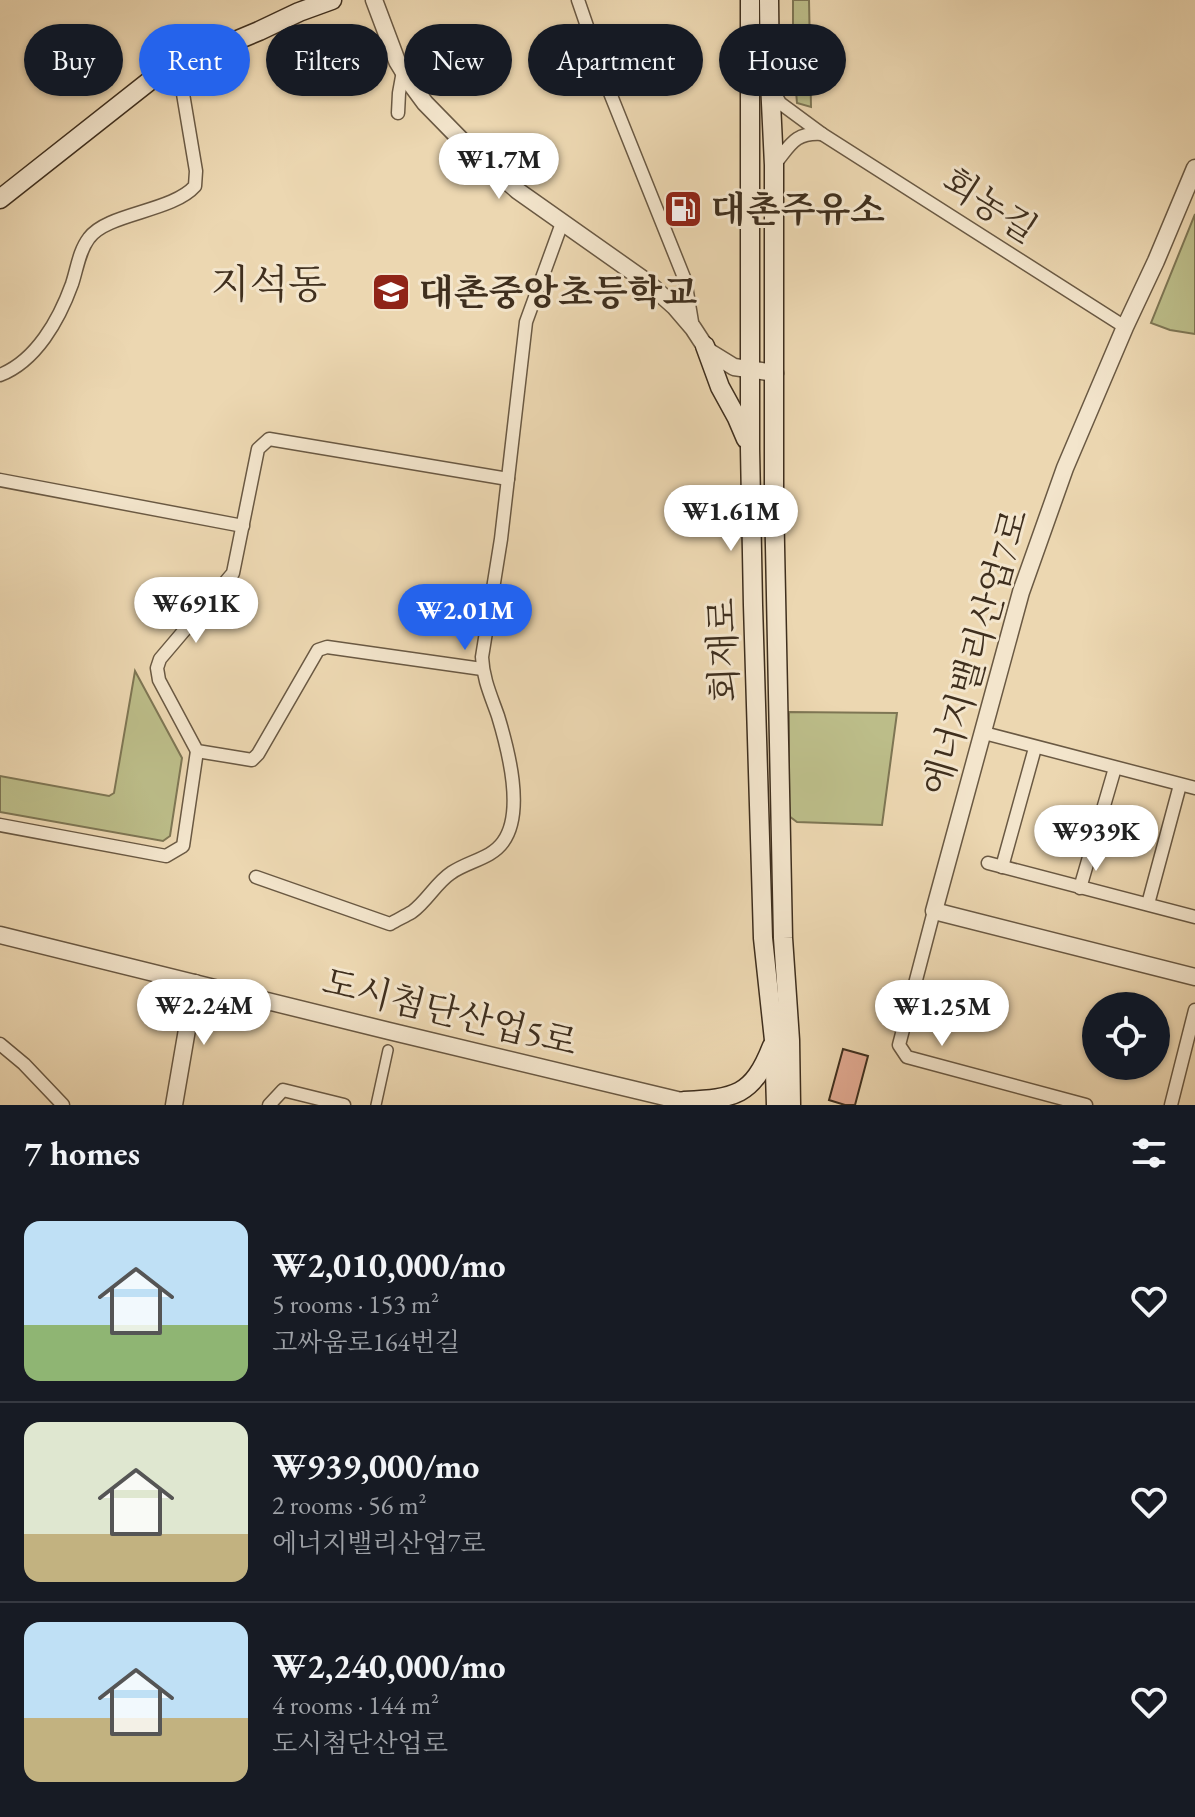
<!DOCTYPE html>
<meta charset="utf-8">
<style>
:root{--surface:#171b24;--page:#20242c;--text:#f1f3f6;--muted:#9ea1a6;--line:#363941;--accent:#2563eb}
body{margin:0;font-family:"EB Garamond","Noto Serif KR",serif;background:var(--page);color:var(--text);height:100vh;display:flex;flex-direction:column;font-size:30px;white-space:nowrap}
*{box-sizing:border-box;margin:0}
p{font-size:26px;color:var(--muted)}
.icon{flex:none;width:44px;height:44px;fill:none;stroke:currentColor;stroke-width:2;stroke-linecap:round;stroke-linejoin:round}
.map{position:relative;height:1105px;overflow:hidden}
.sheet{display:flex;flex-direction:column;background:var(--surface);flex:1}
.sheet>*{flex:none}
.banner{position:absolute;left:24px;top:24px;width:1148px;height:72px;display:flex;gap:16px}
.fabs{position:absolute;left:1082px;top:992px;display:grid;gap:16px}
.fabs a{display:grid;place-items:center;width:88px;height:88px;border-radius:50%;background:var(--surface);box-shadow:0 2px 6px #0004;font-size:40px}
.price{position:absolute;translate:-50% -68px;padding:0 18px;border-radius:28px;background:#fff;color:#222;font-size:26px;line-height:52px;filter:drop-shadow(0 2px 4px #0008)}
.price::after{content:'';position:absolute;left:50%;top:48px;width:24px;height:18px;margin-left:-12px;background:inherit;clip-path:polygon(0 0,100% 0,50% 100%)}
.price.on{background:var(--accent);color:#fff}
ul{padding:0;list-style:none}
li{display:flex;align-items:center;gap:24px;height:200px;padding:0 24px}
li+li{border-top:2px solid var(--line)}
li span{display:grid;place-items:center;flex:none;width:224px;height:160px;border-radius:16px;color:#555}
li>.icon{margin-inline-start:auto}
span .icon{width:96px;height:96px;fill:#fffc;stroke-width:1}
li b{font-size:34px}
h2{display:flex;justify-content:space-between;align-items:center;height:96px;padding:0 24px;font-size:34px}
.chip{padding:0 28px;border-radius:36px;background:var(--surface);box-shadow:0 2px 6px #0004;font-size:28px;line-height:72px}
.chip.on{background:var(--accent);color:#fff}
.map>svg:first-child{display:block}
.green{fill:#bcbd89;stroke:#7e7654;stroke-width:2}
.building{fill:#e2aa92;stroke:#3f2f1e;stroke-width:2}
.lines{fill:none;stroke-linecap:round;stroke-linejoin:round}
.pedestrian-casing{stroke:#6a5943;stroke-width:12}
.minor-casing{stroke:#6a5943;stroke-width:15}
.tertiary-casing{stroke:#6a5943;stroke-width:19}
.secondary-casing{stroke:#3f2f1e;stroke-width:21}
.pedestrian{stroke:#f3e5cc;stroke-width:9}
.minor{stroke:#f3e5cc;stroke-width:12}
.tertiary{stroke:#f3e5cc;stroke-width:16}
.secondary{stroke:#f3e5cc;stroke-width:18}
.labels{text-anchor:middle;dominant-baseline:central;stroke-width:6;stroke-linejoin:round;paint-order:stroke}
.street-label{font-size:36px;fill:#3f2f1e;stroke:#f3e5cc}
.poi-label{font-size:36px;font-weight:bold;fill:#3f2f1e;stroke:#f3e5cc;text-anchor:start}
.quarter-label{font-size:40px;fill:#3f2f1e;stroke:#f3e5cc}
</style>
<div class="map">
<svg width="1195" height="1105" viewBox="0 0 1195 1105">
<rect width="100%" height="100%" fill="#ecd7b1"/>
<filter id="stains"><feTurbulence type="fractalNoise" baseFrequency=".0025" numOctaves="4"/><feColorMatrix values="0 0 0 0 .2 0 0 0 0 .09 0 0 0 0 .02 0 0 0 .5 -.17"/></filter>
<radialGradient id="worn" r=".72"><stop offset=".6" stop-color="#630" stop-opacity="0"/><stop offset="1" stop-color="#630" stop-opacity=".3"/></radialGradient>
<g class="green">
<polygon points="793,0 809,0 811,107 797,103 793,55"/>
<polygon points="1195,214 1195,334 1170,330 1151,323"/>
<polygon points="135,671 182,758 170,836 163,841 0,812 0,776 109,796 114,793"/>
<polygon points="789,712 897,713 882,825 797,822 789,816"/>
</g>
<polygon class="building" points="843,1049 868,1056 855,1105 845,1105 829,1100"/>
<g class="lines">
<defs>
<polyline id="pedestrian" points="376,1105 388,1050"/>
<g id="minor">
<polyline points="578,0 610,93 685,280 693,328"/>
<path d="M772 89 780 103 822 134C794 132 790 146 774 165"/>
<polyline points="398,113 399,93 403,71"/>
<polyline points="822,134 1125,327"/>
<path d="M0 375C36 361 59 320 72 284 77 269 79 251 89 238 107 213 172 212 195 186L196 171 178 64"/>
<polyline points="0,480 243,526"/>
<polyline points="482,669 327,647 318,650 258,754 252,760 197,751 159,680 157,668 160,659 233,573 258,449 269,439 508,479"/>
<polyline points="984,733 1195,788"/>
<polyline points="0,825 166,856 183,846 197,751"/>
<polyline points="988,863 1195,917"/>
<polyline points="1002,867 1035,748"/>
<path d="M256 877 390 924C397 920 405 916 412 912 427 901 436 883 451 873 468 861 491 859 503 842 525 812 508 749 498 716 491 696 483 679 482 657L501 539 526 322 562 223"/>
<polyline points="1080,888 1115,768"/>
<polyline points="1148,904 1180,785"/>
<polyline points="934,911 899,1045 907,1057 1086,1105"/>
<polyline points="0,1044 24,1064 63,1105"/>
<polyline points="269,1105 283,1090 344,1105"/>
<polyline points="1171,1105 1195,1010"/>
</g>
<g id="tertiary">
<polyline points="374,0 397,61 411,84 425,103 470,149 518,191 647,282 675,307 693,328 708,351 734,367 775,373"/>
<polyline points="1195,168 1156,261 1125,327 1065,468 1021,592 934,911 1195,977"/>
<polyline points="0,935 389,1031 694,1104"/>
<polyline points="174,1105 195,983"/>
</g>
<g id="secondary">
<polyline points="750,0 750,449 753,605 763,938 774,1040 776,1105"/>
<polyline points="769,0 770,82 774,165 774,497 783,938 790,1040 791,1105"/>
<polyline points="0,199 161,72 259,31 299,12 332,0"/>
<polyline points="705,346 720,387 737,418 746,439"/>
<path d="M684 1101C735 1098 752 1097 772 1046"/>
</g>
</defs>
<use href="#pedestrian" class="pedestrian-casing"/>
<use href="#minor" class="minor-casing"/>
<use href="#tertiary" class="tertiary-casing"/>
<use href="#secondary" class="secondary-casing"/>
<use href="#pedestrian" class="pedestrian"/>
<use href="#minor" class="minor"/>
<use href="#tertiary" class="tertiary"/>
<use href="#secondary" class="secondary"/>
</g>
<defs>
<symbol id="fuel-square" viewBox="-11 -11 22 22"><rect x="-9" y="-9" width="18" height="18" rx="4" fill="#8f2418" stroke="#f3e5cc"/><path d="M-5.5-6h7V0h2V4h1.3V-2.5L3-4.5l.8-.8L6-3V5H2.5V1h-1V6h-7ZM-4.2-4.7v3.2H.2V-4.7Z" fill="#fff"/></symbol>
<symbol id="school-square" viewBox="-11 -11 22 22"><rect x="-9" y="-9" width="18" height="18" rx="4" fill="#8f2418" stroke="#f3e5cc"/><path d="M0-5L7-2L0 1L-7-2ZM-4 1L0 2.5L4 1V4Q0 6-4 4Z" fill="#fff"/></symbol>
</defs>
<g fill-rule="evenodd">
<use href="#fuel-square" x="661" y="187" width="44" height="44"/>
<use href="#school-square" x="369" y="270" width="44" height="44"/>
</g>
<g class="labels">
<g class="street-label">
<text transform="translate(990 205) rotate(33)">회농길</text>
<text transform="translate(723 650) rotate(-92)">회재로</text>
<text transform="translate(975 652) rotate(-74)">에너지밸리산업7로</text>
<text transform="translate(450 1012) rotate(14)">도시첨단산업5로</text>
</g>
<g class="poi-label">
<text x="711" y="209">대촌주유소</text>
<text x="419" y="292">대촌중앙초등학교</text>
</g>
<g class="quarter-label">
<text x="269" y="284">지석동</text>
</g>
</g>
<rect width="100%" height="100%" filter="url(#stains)"/>
<rect width="100%" height="100%" fill="url(#worn)"/>
</svg>
<div class="fabs">
<a><svg class="icon" aria-label="locate" viewBox="0 0 24 24"><circle cx="12" cy="12" r="6"/><path d="M12 2v4M12 18v4M2 12h4M18 12h4"/></svg></a>
</div>
<b class="price" style="left:499px;top:201px">₩1.7M</b>
<b class="price" style="left:731px;top:553px">₩1.61M</b>
<b class="price" style="left:196px;top:645px">₩691K</b>
<b class="price on" style="left:465px;top:652px">₩2.01M</b>
<b class="price" style="left:1096px;top:873px">₩939K</b>
<b class="price" style="left:204px;top:1047px">₩2.24M</b>
<b class="price" style="left:942px;top:1048px">₩1.25M</b>
<div class="banner">
<a class="chip">Buy</a>
<a class="chip on">Rent</a>
<a class="chip">Filters</a>
<a class="chip">New</a>
<a class="chip">Apartment</a>
<a class="chip">House</a>
</div>
</div>
<section class="sheet">
<h2>7 homes<svg class="icon" aria-label="filters" viewBox="0 0 24 24"><path d="M4 7h16M4 17h16"/><circle cx="9" cy="7" r="2"/><circle cx="15" cy="17" r="2"/></svg></h2>
<ul>
<li><span style="background:linear-gradient(#bfe0f5 65%,#8fb573 0)"><svg class="icon" aria-label="home" viewBox="0 0 24 24"><path d="M3 11l9-7 9 7M6 9v11h12V9"/></svg></span><div><b>₩2,010,000/mo</b><p>5 rooms · 153 m²</p><p>고싸움로164번길</p></div><svg class="icon" aria-label="heart" viewBox="0 0 24 24"><path d="M12 20l-8-8c-3-5 5-10 8-4 3-6 11-1 8 4z"/></svg></li>
<li><span style="background:linear-gradient(#dfe7d0 70%,#c2b280 0)"><svg class="icon" aria-label="home" viewBox="0 0 24 24"><path d="M3 11l9-7 9 7M6 9v11h12V9"/></svg></span><div><b>₩939,000/mo</b><p>2 rooms · 56 m²</p><p>에너지밸리산업7로</p></div><svg class="icon" aria-label="heart" viewBox="0 0 24 24"><path d="M12 20l-8-8c-3-5 5-10 8-4 3-6 11-1 8 4z"/></svg></li>
<li><span style="background:linear-gradient(#bfe0f5 60%,#c2b280 0)"><svg class="icon" aria-label="home" viewBox="0 0 24 24"><path d="M3 11l9-7 9 7M6 9v11h12V9"/></svg></span><div><b>₩2,240,000/mo</b><p>4 rooms · 144 m²</p><p>도시첨단산업로</p></div><svg class="icon" aria-label="heart" viewBox="0 0 24 24"><path d="M12 20l-8-8c-3-5 5-10 8-4 3-6 11-1 8 4z"/></svg></li>
</ul>
</section>
